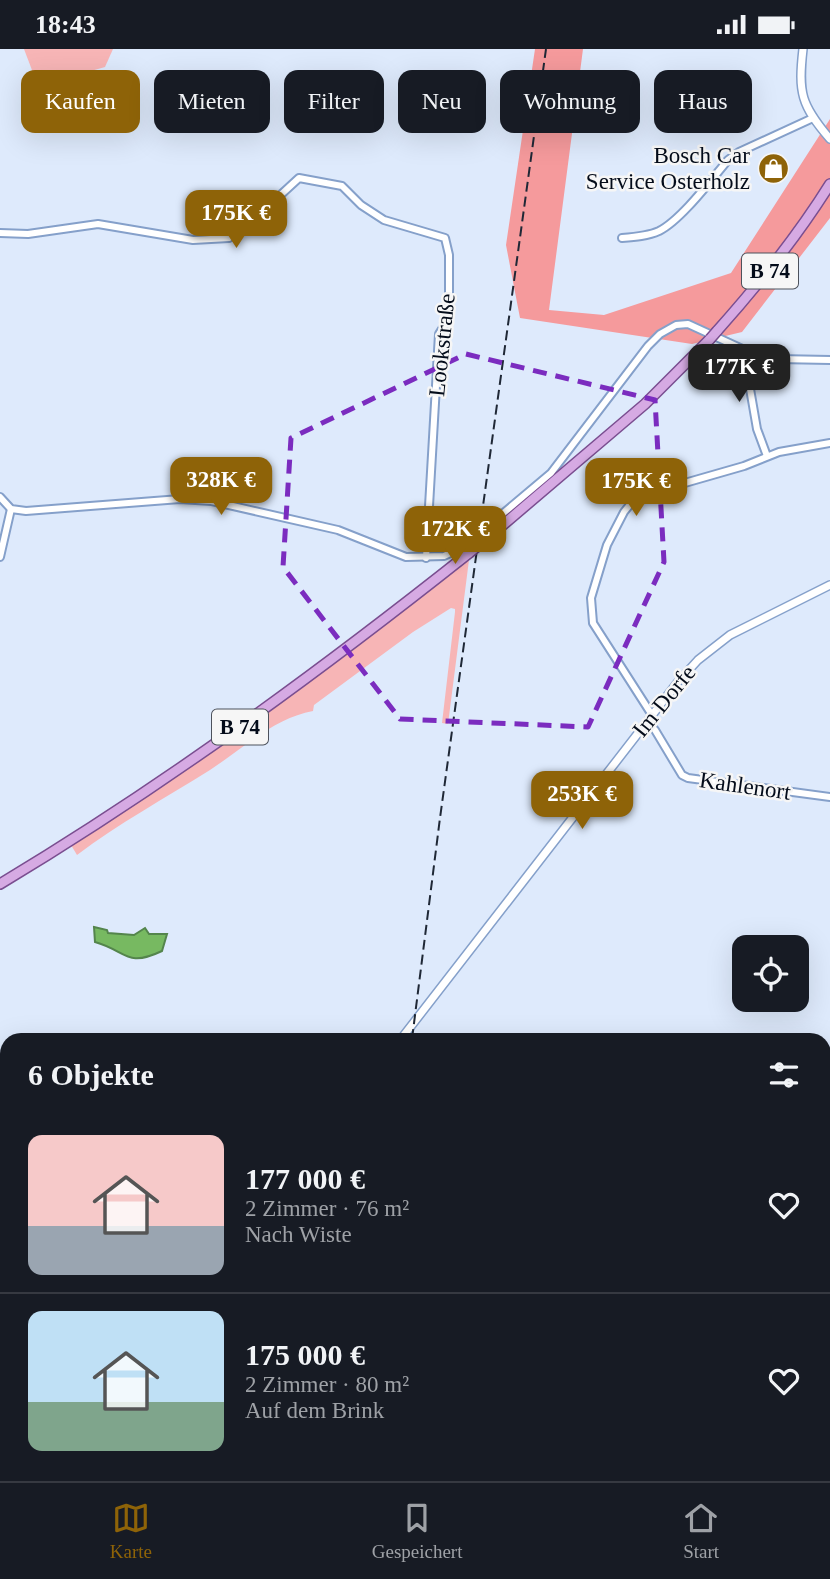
<!DOCTYPE html>
<html lang="de">
<meta charset="utf-8">
<style>
:root{--surface:#171b24;--page:#20242c;--text:#f1f3f6;--muted:#9ea1a6;--line:#363941;--accent:#8e6308}
body{margin:0;font-family:"Times New Roman",serif;background:var(--page);color:var(--text);height:100vh;display:flex;flex-direction:column;font-size:26px;white-space:nowrap}
*{box-sizing:border-box;margin:0}
p{font-size:23px;color:var(--muted)}
.icon{flex:none;width:38px;height:38px;fill:none;stroke:currentColor;stroke-width:2;stroke-linecap:round;stroke-linejoin:round}
.map{position:relative;flex:1;overflow:hidden}
.side{position:absolute;left:0px;top:984px;width:831px;height:450px;display:flex;flex-direction:column;background:var(--surface);border-radius:21px 21px 0 0;box-shadow:0 7px 28px #0002}
.side>*{flex:none}
.top-card{position:absolute;left:21px;top:21px;width:789px;height:63px;display:flex;gap:14px}
.buttons{position:absolute;left:732px;top:886px;display:grid;gap:14px}
.buttons a{display:grid;place-items:center;width:77px;height:77px;border-radius:14px;background:var(--surface);box-shadow:0 7px 28px #0002;font-size:35px}
.price{position:absolute;translate:-50% -60px;padding:0 16px;border-radius:14px;background:var(--accent);color:#fff;font-size:23px;line-height:46px;filter:drop-shadow(0 2px 4px #0008)}
.price::after{content:'';position:absolute;left:50%;top:42px;width:21px;height:16px;margin-left:-10px;background:inherit;clip-path:polygon(0 0,100% 0,50% 100%)}
.price.on{background:#222;color:#fff}
ul{padding:0;list-style:none}
li{display:flex;align-items:center;gap:21px;height:175px;padding:0 28px}
li+li{border-top:2px solid var(--line)}
li span{display:grid;place-items:center;flex:none;width:196px;height:140px;border-radius:14px;color:#555}
li>.icon{margin-inline-start:auto}
span .icon{width:84px;height:84px;fill:#fffc;stroke-width:1}
li b{font-size:30px}
h2{display:flex;justify-content:space-between;align-items:center;height:84px;padding:0 28px;font-size:30px}
.pill{padding:0 24px;border-radius:14px;background:var(--surface);box-shadow:0 7px 28px #0002;font-size:24px;line-height:63px}
.pill.on{background:var(--accent);color:#fff}
.status{display:flex;justify-content:space-between;align-items:center;height:49px;padding:0 35px;background:var(--surface);direction:ltr}
.status svg{height:19px;fill:currentColor}
.menu{display:flex;justify-content:space-around;align-items:center;height:98px;border-top:2px solid var(--line);background:var(--surface);font-size:19px;color:var(--muted)}
.menu a{display:grid;justify-items:center;gap:4px}
.menu .on{color:var(--accent)}
.map>svg:first-child{display:block}
.green{fill:#f7b5b6}
.forest{fill:#f59a9c}
.water{fill:#77b961;stroke:#54854c;stroke-width:2}
.lines{fill:none;stroke-linecap:round;stroke-linejoin:round}
.minor-casing{stroke:#85a0ca;stroke-width:10}
.tertiary-casing{stroke:#85a0ca;stroke-width:10}
.primary-casing{stroke:#7a4e90;stroke-width:12}
.minor{stroke:#fff;stroke-width:6}
.tertiary{stroke:#fff;stroke-width:7}
.primary{stroke:#d6aae3;stroke-width:9}
.rail{stroke:#1f2836;stroke-width:2;stroke-dasharray:10 5;stroke-linecap:butt}
.minor-bridge-casing{stroke:#85a0ca;stroke-width:10;stroke-linecap:butt}
.primary-bridge-casing{stroke:#7a4e90;stroke-width:12;stroke-linecap:butt}
.minor-bridge{stroke:#fff;stroke-width:6}
.primary-bridge{stroke:#d6aae3;stroke-width:9}
.marked{fill:none;stroke:#7b2cbf;stroke-width:5;stroke-dasharray:14 9;stroke-linejoin:round}
.labels{text-anchor:middle;dominant-baseline:central;stroke-width:5;stroke-linejoin:round;paint-order:stroke}
.shield{fill:#f6f6f6;stroke:#4d525c;stroke-width:2}
.shield-label{font-size:21px;font-weight:bold;fill:#040c1a}
.poi-label{font-size:23px;fill:#040c1a;stroke:#f6f6f6;text-anchor:end}
.street-label{font-size:23px;fill:#040c1a;stroke:#f6f6f6}
</style>
<div class="status"><b>18:43</b><svg viewBox="0 0 49 12"><path d="M0 12V9h3v3zM5 12V6h3v6zM10 12V3h3v9zM15 12V0h3v12zM26 1h20v11H26zM47 4h2v5h-2z"/></svg></div>
<div class="map">
<svg width="830" height="1432" viewBox="0 0 830 1432">
<rect width="100%" height="100%" fill="#deeafc"/>
<g class="green">
<polygon points="24,0 113,0 105,18 38,37"/>
<path d="M469 511 448 675 442 674 455 563V560L451 559 413 583 314 656 313 662C274 669 242 700 210 721 165 749 118 775 77 806L71 796 231 689Z"/>
</g>
<g class="forest">
<polygon points="535,0 583,0 549,261 604,266 731,224 830,70 830,169 742,283 692,295 520,269 506,196"/>
<polygon points="362,1426 531,1426 524,1432 361,1432"/>
</g>
<path class="water" d="M94 878 107 881 108 884 134 886 145 879 149 885H167L162 902C126 919 127 902 95 893Z"/>
<g class="lines">
<defs>
<g id="minor">
<polyline points="0,184 28,185 98,175 193,191 229,189 250,174 299,129 342,137 361,156 384,171 445,189 449,206 449,269 439,285 426,509"/>
<path d="M622 189C635 188 648 187 659 182 681 171 711 131 728 111L739 103 813 69"/>
<polyline points="749,303 745,311 757,380 767,407"/>
<polyline points="0,448 11,460 26,462 180,450 211,452 338,481 406,508 444,507 459,500 470,492"/>
<polyline points="487,478 551,424 648,297 660,285 676,276 688,275 749,303 777,310 830,311"/>
<polyline points="0,508 11,460"/>
<polyline points="652,666 593,574 591,549 607,496 624,463 636,448 744,417 779,403 830,394"/>
<polyline points="647,673 655,681 682,726 688,729 830,748"/>
<polyline points="0,1141 7,1163"/>
<polyline points="0,1226 3,1217"/>
<polyline points="0,1311 7,1311"/>
<polyline points="0,1368 7,1368"/>
<polyline points="0,1389 7,1389"/>
<polyline points="824,1392 830,1393"/>
<polyline points="84,1426 90,1432"/>
</g>
<g id="tertiary">
<path d="M803 0C798 44 801 56 830 90"/>
<polyline points="401,990 677,634 698,611 730,586 830,536"/>
<polyline points="0,1168 7,1164"/>
<polyline points="824,1202 830,1183"/>
<polyline points="745,1432 748,1426"/>
</g>
<g id="primary">
<path d="M717 282C759 235 797 188 830 135"/>
<polyline points="484,492 645,355 710,290"/>
<path d="M0 835C165 736 319 623 469 504"/>
</g>
</defs>
<use href="#minor" class="minor-casing"/>
<use href="#tertiary" class="tertiary-casing"/>
<use href="#primary" class="primary-casing"/>
<use href="#minor" class="minor"/>
<use href="#tertiary" class="tertiary"/>
<use href="#primary" class="primary"/>
<g class="rail">
<polyline points="412,990 440,769 546,0"/>
<polyline points="351,1432 352,1426"/>
</g>
<defs>
<polyline id="minor-bridge" points="470,492 487,478"/>
<g id="primary-bridge">
<polyline points="710,290 717,282"/>
<polyline points="469,504 484,492"/>
</g>
</defs>
<use href="#minor-bridge" class="minor-bridge-casing"/>
<use href="#primary-bridge" class="primary-bridge-casing"/>
<use href="#minor-bridge" class="minor-bridge"/>
<use href="#primary-bridge" class="primary-bridge"/>
</g>
<path class="marked" d="M466 305 655 351 664 513 588 678 400 670 283 518 291 389Z"/>
<defs>
<symbol id="shop-disc" viewBox="-11 -11 22 22"><circle r="9.5" fill="#8e6308" stroke="#f6f6f6"/><path d="M-5-2.5h2.3a2.7 3.5 0 0 1 5.4 0H5L5.5 6h-11ZM-1.5-2.5h3a1.5 2.3 0 0 0-3 0Z" fill="#fff"/></symbol>
</defs>
<g fill-rule="evenodd">
<use href="#shop-disc" x="756" y="102" width="35" height="35"/>
</g>
<g class="labels">
<g class="shield">
<rect x="742" y="204.5" width="56" height="35" rx="5"/>
<rect x="212" y="660.5" width="56" height="35" rx="5"/>
</g>
<g class="shield-label">
<text x="770" y="222">B 74</text>
<text x="240" y="678">B 74</text>
</g>
<g class="poi-label">
<text x="750" y="106">Bosch Car<tspan x="750" dy="26">Service Osterholz</tspan></text>
</g>
<g class="street-label">
<text transform="translate(442 296) rotate(-84)">Lookstraße</text>
<text transform="translate(664 652) rotate(-51)">Im Dorfe</text>
<text transform="translate(745 737) rotate(8)">Kahlenort</text>
</g>
</g>
</svg>
<div class="buttons">
<a><svg class="icon" aria-label="locate" viewBox="0 0 24 24"><circle cx="12" cy="12" r="6"/><path d="M12 2v4M12 18v4M2 12h4M18 12h4"/></svg></a>
</div>
<b class="price" style="left:236px;top:201px">175K €</b>
<b class="price on" style="left:739px;top:355px">177K €</b>
<b class="price" style="left:221px;top:468px">328K €</b>
<b class="price" style="left:636px;top:469px">175K €</b>
<b class="price" style="left:455px;top:517px">172K €</b>
<b class="price" style="left:582px;top:782px">253K €</b>
<div class="top-card">
<a class="pill on">Kaufen</a>
<a class="pill">Mieten</a>
<a class="pill">Filter</a>
<a class="pill">Neu</a>
<a class="pill">Wohnung</a>
<a class="pill">Haus</a>
</div>
<section class="side">
<h2>6 Objekte<svg class="icon" aria-label="filters" viewBox="0 0 24 24"><path d="M4 7h16M4 17h16"/><circle cx="9" cy="7" r="2"/><circle cx="15" cy="17" r="2"/></svg></h2>
<ul>
<li><span style="background:linear-gradient(#f6c9c9 65%,#9aa5b1 0)"><svg class="icon" aria-label="home" viewBox="0 0 24 24"><path d="M3 11l9-7 9 7M6 9v11h12V9"/></svg></span><div><b>177 000 €</b><p>2 Zimmer · 76 m²</p><p>Nach Wiste</p></div><svg class="icon" aria-label="heart" viewBox="0 0 24 24"><path d="M12 20l-8-8c-3-5 5-10 8-4 3-6 11-1 8 4z"/></svg></li>
<li><span style="background:linear-gradient(#bfe0f5 65%,#7fa58c 0)"><svg class="icon" aria-label="home" viewBox="0 0 24 24"><path d="M3 11l9-7 9 7M6 9v11h12V9"/></svg></span><div><b>175 000 €</b><p>2 Zimmer · 80 m²</p><p>Auf dem Brink</p></div><svg class="icon" aria-label="heart" viewBox="0 0 24 24"><path d="M12 20l-8-8c-3-5 5-10 8-4 3-6 11-1 8 4z"/></svg></li>
</ul>
</section>
</div>
<nav class="menu">
<a class="on"><svg class="icon" aria-label="map" viewBox="0 0 24 24"><path d="M3 6l6-2 6 2 6-2v14l-6 2-6-2-6 2zM9 4v14M15 6v14"/></svg>Karte</a>
<a><svg class="icon" aria-label="saved" viewBox="0 0 24 24"><path d="M7 4h10v16l-5-4-5 4z"/></svg>Gespeichert</a>
<a><svg class="icon" aria-label="home" viewBox="0 0 24 24"><path d="M3 11l9-7 9 7M6 9v11h12V9"/></svg>Start</a>
</nav>
